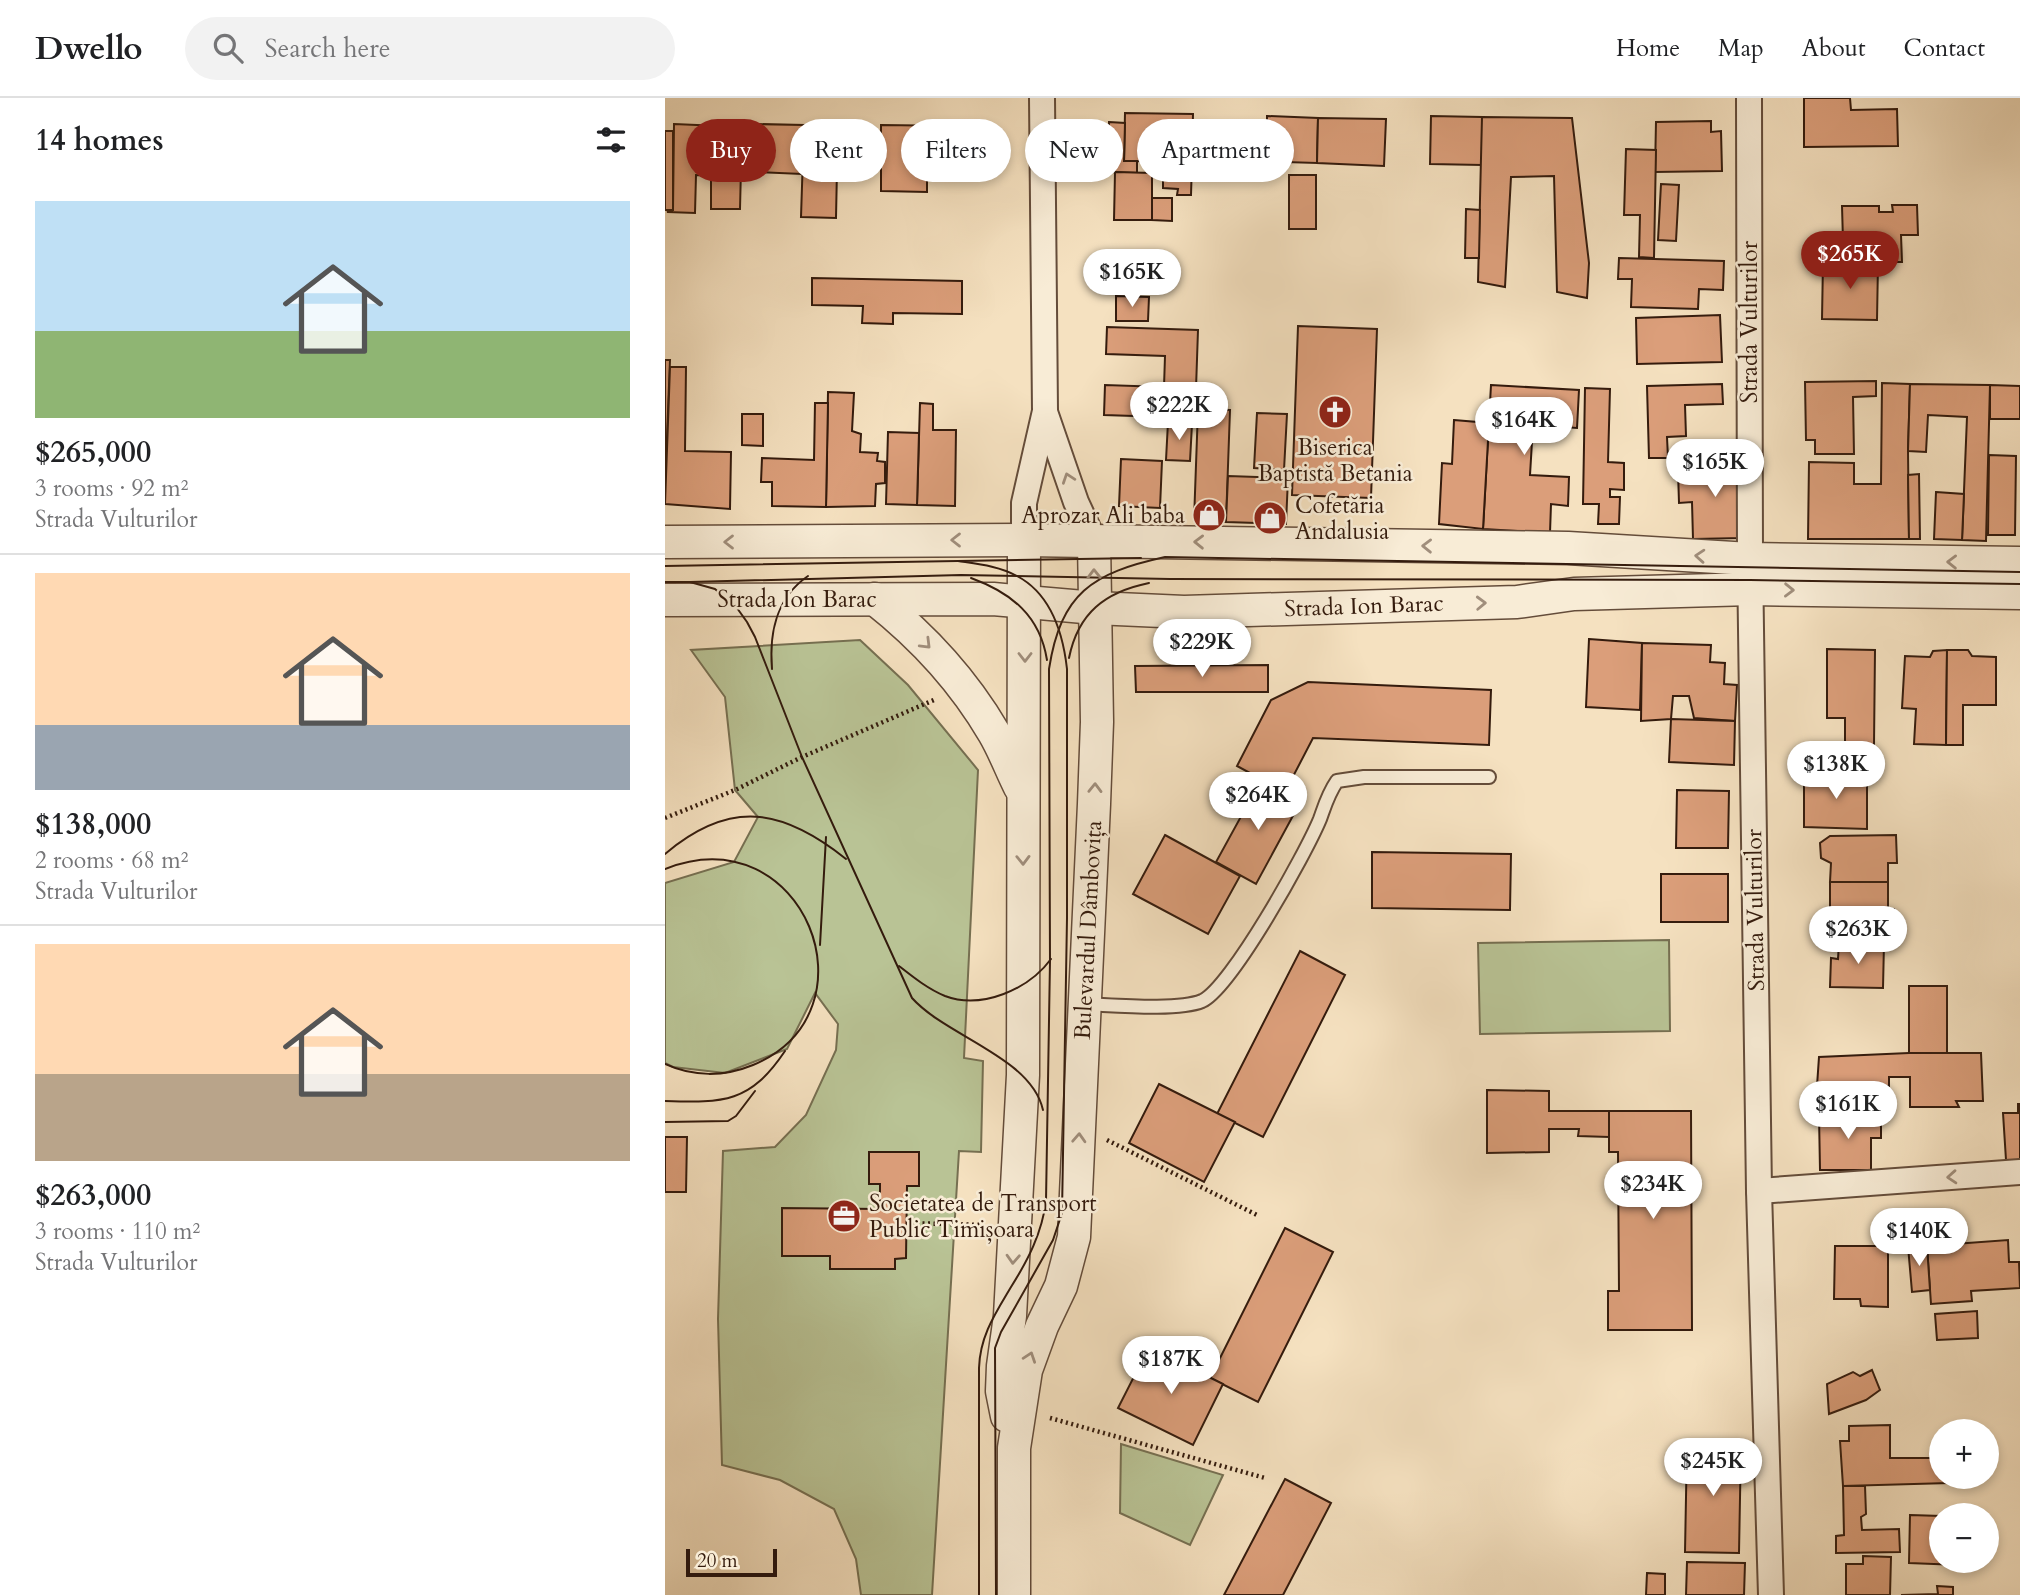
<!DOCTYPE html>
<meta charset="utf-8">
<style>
:root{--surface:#fff;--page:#f2f2f2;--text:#202124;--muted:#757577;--line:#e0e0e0;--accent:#8f2418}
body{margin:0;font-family:Cardo,serif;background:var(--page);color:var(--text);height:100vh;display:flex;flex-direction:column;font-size:26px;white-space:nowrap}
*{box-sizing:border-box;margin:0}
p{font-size:23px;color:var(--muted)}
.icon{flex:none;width:38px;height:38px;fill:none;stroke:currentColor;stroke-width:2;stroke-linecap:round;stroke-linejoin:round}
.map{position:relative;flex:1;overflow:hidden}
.sheet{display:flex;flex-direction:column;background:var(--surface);width:665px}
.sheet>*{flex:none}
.top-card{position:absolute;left:21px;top:21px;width:665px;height:63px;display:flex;gap:14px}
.tools{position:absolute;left:1264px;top:1321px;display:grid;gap:14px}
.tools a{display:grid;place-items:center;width:70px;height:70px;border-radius:50%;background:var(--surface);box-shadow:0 4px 10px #0003;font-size:35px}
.scale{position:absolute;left:21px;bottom:18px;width:91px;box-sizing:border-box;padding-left:7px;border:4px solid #341b0d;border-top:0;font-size:19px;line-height:24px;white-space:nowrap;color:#341b0d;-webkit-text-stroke:5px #f8ecd6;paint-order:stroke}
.price{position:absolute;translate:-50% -60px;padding:0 16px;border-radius:24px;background:#fff;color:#222;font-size:23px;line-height:46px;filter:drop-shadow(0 2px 4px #0008)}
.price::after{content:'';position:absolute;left:50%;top:42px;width:21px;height:16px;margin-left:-10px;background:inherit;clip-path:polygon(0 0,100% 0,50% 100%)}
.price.current{background:var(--accent);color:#fff}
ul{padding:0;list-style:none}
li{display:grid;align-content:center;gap:14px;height:371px;padding:0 35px}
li+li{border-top:2px solid var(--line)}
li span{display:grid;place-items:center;height:217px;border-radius:0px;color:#555}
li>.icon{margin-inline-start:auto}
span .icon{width:126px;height:126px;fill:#fffc;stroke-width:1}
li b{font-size:30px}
h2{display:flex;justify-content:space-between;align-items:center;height:84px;padding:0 35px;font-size:30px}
.chip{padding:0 24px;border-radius:32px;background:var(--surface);box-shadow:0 4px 10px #0003;font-size:24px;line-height:63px}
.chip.current{background:var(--accent);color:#fff}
header{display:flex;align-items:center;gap:42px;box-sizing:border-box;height:98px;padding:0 35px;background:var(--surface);border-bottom:2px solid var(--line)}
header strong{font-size:33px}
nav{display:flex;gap:38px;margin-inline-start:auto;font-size:24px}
.search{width:490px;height:63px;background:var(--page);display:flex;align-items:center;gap:18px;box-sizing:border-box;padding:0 24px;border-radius:38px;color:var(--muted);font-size:26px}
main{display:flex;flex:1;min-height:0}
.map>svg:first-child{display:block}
.green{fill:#b9c395;stroke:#766f51;stroke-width:2}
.building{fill:#db9e7a;stroke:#341b0d;stroke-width:2}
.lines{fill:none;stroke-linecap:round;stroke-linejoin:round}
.service-casing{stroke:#644c3a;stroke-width:16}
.minor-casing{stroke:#644c3a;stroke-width:28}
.tertiary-casing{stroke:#644c3a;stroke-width:35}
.path{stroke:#341b0d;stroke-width:4.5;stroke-dasharray:2 3.5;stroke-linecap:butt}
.service{stroke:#f8ecd6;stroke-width:12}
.minor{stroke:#f8ecd6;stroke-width:24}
.tertiary{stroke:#f8ecd6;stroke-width:32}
.tram{stroke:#341b0d;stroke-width:2}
.oneway{stroke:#a08e7c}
.labels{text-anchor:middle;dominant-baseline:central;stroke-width:5;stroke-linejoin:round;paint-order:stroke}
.street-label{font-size:23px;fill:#341b0d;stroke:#f8ecd6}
.poi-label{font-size:23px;fill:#341b0d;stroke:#f8ecd6;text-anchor:start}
</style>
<header>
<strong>Dwello</strong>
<div class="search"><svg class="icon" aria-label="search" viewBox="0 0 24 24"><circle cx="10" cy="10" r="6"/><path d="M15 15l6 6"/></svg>Search here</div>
<nav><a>Home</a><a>Map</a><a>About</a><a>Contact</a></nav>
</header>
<main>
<section class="sheet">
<h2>14 homes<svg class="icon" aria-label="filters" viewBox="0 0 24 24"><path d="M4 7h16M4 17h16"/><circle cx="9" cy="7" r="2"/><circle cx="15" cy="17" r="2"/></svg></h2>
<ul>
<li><span style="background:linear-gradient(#bfe0f5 60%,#8fb573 0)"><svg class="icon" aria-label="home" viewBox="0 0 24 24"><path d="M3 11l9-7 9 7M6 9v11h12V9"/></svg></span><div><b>$265,000</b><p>3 rooms · 92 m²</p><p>Strada Vulturilor</p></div></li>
<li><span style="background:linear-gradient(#ffd9b3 70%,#9aa5b1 0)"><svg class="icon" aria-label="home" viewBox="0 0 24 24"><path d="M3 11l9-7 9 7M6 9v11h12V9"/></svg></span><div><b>$138,000</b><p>2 rooms · 68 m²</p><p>Strada Vulturilor</p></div></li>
<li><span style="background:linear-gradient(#ffd9b3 60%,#b9a48a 0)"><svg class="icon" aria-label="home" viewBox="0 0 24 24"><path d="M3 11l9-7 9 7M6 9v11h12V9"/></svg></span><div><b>$263,000</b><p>3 rooms · 110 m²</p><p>Strada Vulturilor</p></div></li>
</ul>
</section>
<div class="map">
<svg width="1355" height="1497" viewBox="0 0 1355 1497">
<rect width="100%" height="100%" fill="#f5e1c0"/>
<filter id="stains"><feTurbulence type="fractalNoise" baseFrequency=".00286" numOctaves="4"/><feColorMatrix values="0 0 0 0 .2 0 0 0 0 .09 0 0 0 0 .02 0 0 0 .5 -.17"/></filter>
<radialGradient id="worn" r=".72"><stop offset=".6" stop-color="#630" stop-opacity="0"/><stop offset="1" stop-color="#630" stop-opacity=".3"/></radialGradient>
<g class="green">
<polygon points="195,542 243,587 313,672 299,960 318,963 316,1054 294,1053 267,1497 196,1497 191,1461 169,1411 115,1382 57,1367 53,1221 58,1053 110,1049 141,1017 171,952 173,926 150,895 122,951 60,975 8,969 0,965 0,785 69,764 93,719 70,692 60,599 26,552"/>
<polygon points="1004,842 1005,933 815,936 813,845"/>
<polygon points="456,1346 558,1377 525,1447 455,1415"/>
</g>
<g class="building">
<polygon points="1139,0 1185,0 1186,12 1232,11 1233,48 1139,49"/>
<polygon points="460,15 528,16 527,64 459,63"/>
<polygon points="602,18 653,20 652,65 620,64 619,74 604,74 603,65 595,64 593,40 602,40"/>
<polygon points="766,18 817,19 817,67 765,66"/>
<polygon points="817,19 907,20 924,165 922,200 892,194 889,78 846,79 840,189 813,184"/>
<polygon points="653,20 721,21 719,68 652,65"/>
<polygon points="1046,23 1046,34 1056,33 1057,73 990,74 991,24"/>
<polygon points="444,24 460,25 459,63 472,63 472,75 443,74"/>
<polygon points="9,26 77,29 75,111 46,111 46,78 31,77 30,115 2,114 8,112"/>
<polygon points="91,26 139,27 137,76 89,74"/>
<polygon points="139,27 187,29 187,51 198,51 198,72 172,71 171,120 136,119"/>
<polygon points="216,27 295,28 295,72 262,72 262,94 216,93"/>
<rect x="0" y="33" width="8" height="79"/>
<polygon points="961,51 991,52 989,160 974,159 975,117 959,117"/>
<polygon points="498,63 527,64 526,97 512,97 513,91 498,90"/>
<polygon points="450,74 487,75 487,122 449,122"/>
<rect x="624" y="77" width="27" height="54"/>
<polygon points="996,86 1014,87 1011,143 993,142"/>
<polygon points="487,100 507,100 507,123 487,122"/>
<polygon points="1227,107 1252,107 1253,137 1236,137 1237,164 1167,164 1167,143 1178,143 1177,108 1214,108 1214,114 1228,114"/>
<polygon points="801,111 815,112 814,160 800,160"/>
<polygon points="954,160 1059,163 1058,192 1034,191 1033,211 966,209 967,181 953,181"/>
<polygon points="1158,164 1213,165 1212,222 1157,221"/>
<polygon points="147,180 297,183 297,216 228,215 228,226 197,225 198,208 147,207"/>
<polygon points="451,198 484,199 483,223 451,223"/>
<polygon points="1055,217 1057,264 972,266 971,220"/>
<polygon points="633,228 712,231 706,400 627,397"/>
<polygon points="442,229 533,232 530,320 439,317 440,287 499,289 500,258 441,256"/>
<polygon points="0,262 5,262 0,391"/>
<polygon points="5,269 21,269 20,353 66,354 65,411 0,406"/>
<polygon points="1211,283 1211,298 1188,299 1189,356 1150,356 1150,342 1141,342 1140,284"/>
<polygon points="1217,285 1245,286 1243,353 1244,441 1143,441 1144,364 1189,365 1189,386 1216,386"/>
<polygon points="1057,286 1058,306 1020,307 1021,338 1002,339 1003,360 984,360 982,288"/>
<polygon points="1245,286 1325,287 1321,443 1297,442 1302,319 1263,317 1261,354 1243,353"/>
<polygon points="826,287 914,292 912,330 868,327 865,377 904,379 903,408 886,406 885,435 818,431"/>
<polygon points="1325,287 1355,288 1355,321 1325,321"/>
<polygon points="920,290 945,291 943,364 959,365 959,392 945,391 945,399 955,399 954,426 933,426 934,406 918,406"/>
<polygon points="163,294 189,295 187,333 196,336 195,354 213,355 212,363 220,364 220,385 211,386 210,408 161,409"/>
<polygon points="150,305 163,305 161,409 107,408 107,384 96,384 97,360 149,362"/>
<polygon points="255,305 268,306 268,332 291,332 290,408 252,407"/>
<polygon points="533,311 565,312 561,424 529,423"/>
<polygon points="592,315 622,316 619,372 589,370"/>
<polygon points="77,316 98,316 98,348 77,347"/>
<polygon points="789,322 824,325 818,431 774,426 777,365 787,366"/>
<polygon points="503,324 527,326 525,363 501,362"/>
<polygon points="223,334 254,335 252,407 221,406"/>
<polygon points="1324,357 1351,358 1350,437 1323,437"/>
<polygon points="1077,359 1079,440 1028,441 1027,404 1014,405 1013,373 1050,372 1049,360"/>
<polygon points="456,361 497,363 495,410 454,408"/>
<polygon points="1254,376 1255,441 1244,441 1243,377"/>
<polygon points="563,378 623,380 621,426 561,424"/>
<polygon points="1271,394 1299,396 1297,442 1269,441"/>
<polygon points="924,541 977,545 975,612 921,609"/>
<polygon points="977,545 1046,547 1045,564 1060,565 1059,586 1072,587 1070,623 1029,620 1024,598 1008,598 1006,621 976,623"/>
<polygon points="1162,551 1210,552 1209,647 1180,646 1180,620 1162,620"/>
<polygon points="1282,552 1281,647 1249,646 1251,611 1237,610 1240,558 1265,559 1268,553"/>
<polygon points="1282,552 1303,552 1307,558 1331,559 1331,607 1298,607 1298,647 1281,647"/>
<polygon points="603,567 603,594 471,594 470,568"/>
<polygon points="643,584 826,592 824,647 648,640 620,694 572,668 606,602"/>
<polygon points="1006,621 1070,623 1069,667 1004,664"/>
<polygon points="1139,676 1202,677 1202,731 1139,729"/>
<polygon points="596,682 636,703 591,786 551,764"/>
<polygon points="1012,692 1064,693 1063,750 1011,750"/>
<polygon points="500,737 575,778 543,836 468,796"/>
<polygon points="1231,737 1232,765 1223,765 1223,784 1165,784 1166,765 1156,760 1155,745 1165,738"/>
<polygon points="707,754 846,756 845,812 707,810"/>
<rect x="996" y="776" width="67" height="48"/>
<polygon points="1165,784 1223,784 1223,811 1229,811 1229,833 1165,833"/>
<polygon points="1174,844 1219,845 1218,890 1165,889 1166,860 1173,861"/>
<polygon points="635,853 680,877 598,1039 552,1016"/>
<rect x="1244" y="888" width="38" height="67"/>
<polygon points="1244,955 1316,955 1318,1003 1291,1003 1294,1009 1245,1009 1245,979 1224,979 1224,988 1152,988 1154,959"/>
<polygon points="494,986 570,1024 539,1084 464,1045"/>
<polygon points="822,992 884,993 884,1013 944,1013 944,1039 913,1038 914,1031 884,1031 884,1054 822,1055"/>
<polygon points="1353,1006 1355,1006 1355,1062 1341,1062 1338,1015 1353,1015"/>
<polygon points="944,1013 1026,1013 1027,1232 943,1232 943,1193 954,1193 953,1054 944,1054"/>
<polygon points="1154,1017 1216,1017 1216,1040 1206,1040 1206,1072 1155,1072"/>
<polygon points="0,1039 22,1039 21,1094 0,1094"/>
<polygon points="204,1054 254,1054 254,1088 242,1088 241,1160 230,1161 230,1171 165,1171 165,1158 117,1158 117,1110 215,1111 215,1086 204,1086"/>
<polygon points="620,1130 668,1154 593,1304 545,1280"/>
<polygon points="1343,1142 1344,1164 1354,1164 1355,1190 1306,1193 1307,1203 1266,1206 1262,1148"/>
<polygon points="1170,1148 1223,1148 1223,1209 1196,1208 1195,1201 1169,1201"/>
<polygon points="1243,1148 1262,1148 1265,1192 1247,1194"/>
<polygon points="1312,1213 1313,1240 1272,1242 1270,1216"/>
<polygon points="484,1249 558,1286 528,1347 453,1310"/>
<polygon points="1207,1272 1215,1292 1201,1302 1164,1316 1162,1286 1188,1274 1195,1278"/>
<polygon points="1225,1327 1225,1360 1276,1360 1276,1379 1284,1379 1284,1385 1178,1388 1175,1343 1184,1343 1184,1328"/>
<polygon points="1022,1345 1076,1346 1074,1455 1020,1454"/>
<polygon points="620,1381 666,1405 618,1497 559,1497"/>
<polygon points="1178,1388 1200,1388 1201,1416 1196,1419 1197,1432 1234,1431 1235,1454 1171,1455 1171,1438 1179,1437"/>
<polygon points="1245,1417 1276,1418 1276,1463 1295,1463 1294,1467 1244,1465"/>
<polygon points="1198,1458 1226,1459 1225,1497 1181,1497 1181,1466 1198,1466"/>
<polygon points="1022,1464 1080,1465 1079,1497 1021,1497"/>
<polygon points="982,1475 1000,1476 1000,1497 981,1497"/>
<polygon points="1272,1488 1288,1489 1288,1497 1236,1497 1273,1496"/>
</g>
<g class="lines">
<defs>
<path id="service" d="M420 906C448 907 513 913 537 903 566 890 641 755 655 721 660 707 663 696 672 683L699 679H824"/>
<g id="minor">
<polyline points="1084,0 1085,461 1094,1093 1106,1497"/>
<polyline points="380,314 411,404 429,443"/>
<polyline points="359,442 359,405 380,313 377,0"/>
<polyline points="1094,1093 1355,1074"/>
</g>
<g id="tertiary">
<polyline points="0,444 359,442 903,450 1085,461 1355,465"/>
<path d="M210 501C257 538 298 582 329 635 339 652 346 671 355 689"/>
<polyline points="0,502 328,501 430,510 519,514 852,504 909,496 1086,491 1355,495"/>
<polyline points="342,1318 337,1293 338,1268 345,1218 358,977 359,442"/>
<polyline points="349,1497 349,1350 361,1272 377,1228 396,1188 409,1139 429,706 432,624 429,443"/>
</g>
</defs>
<use href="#service" class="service-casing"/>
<use href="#minor" class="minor-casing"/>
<use href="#tertiary" class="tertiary-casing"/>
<g class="path">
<polyline points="0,720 70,692 137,659 269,602"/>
<polyline points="442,1042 592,1117"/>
<polyline points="241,1125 321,1127"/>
<polyline points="385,1320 600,1380"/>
</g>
<use href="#service" class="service"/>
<use href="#minor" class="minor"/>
<use href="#tertiary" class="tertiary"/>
<g class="tram">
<path d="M293 463C313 466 334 468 352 478 386 496 398 535 402 571V820L397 1115 388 1142 336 1234 330 1250 331 1497"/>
<polyline points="0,468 476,460"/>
<path d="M306 480C347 495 375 518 382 562"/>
<path d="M0 484H25L50 491 72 510 82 524 90 539 137 659 247 900C282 939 366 959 378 1012"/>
<polyline points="25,484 296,477 505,481 1085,482 1355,486"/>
<path d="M404 560C413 515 440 494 484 485"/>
<path d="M107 571C104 534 111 500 143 478"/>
<path d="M0 756C65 701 117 710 181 761"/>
<path d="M0 771C139 716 216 914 88 967 59 979 28 979 0 966"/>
<polyline points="155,847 161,739"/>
<path d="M234 868C248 879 263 891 280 898 317 912 364 891 386 861"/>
<path d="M0 1003C59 1005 85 1005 120 953"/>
<polyline points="0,1024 63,1023 71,1018 90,993"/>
<path d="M314 1497V1270C315 1238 330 1216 346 1189 363 1162 377 1135 381 1103L385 863 384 571C396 495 427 475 500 459L1355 474"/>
</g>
</g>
<defs><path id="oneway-chevron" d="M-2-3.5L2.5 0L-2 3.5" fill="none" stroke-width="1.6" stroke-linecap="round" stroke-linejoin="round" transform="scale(1.75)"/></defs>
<g class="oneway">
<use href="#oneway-chevron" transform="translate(403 380) rotate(-109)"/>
<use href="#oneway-chevron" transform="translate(291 442) rotate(180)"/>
<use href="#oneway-chevron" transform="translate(64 444) rotate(180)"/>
<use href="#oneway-chevron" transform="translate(534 444) rotate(-179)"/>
<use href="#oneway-chevron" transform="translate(762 448) rotate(-179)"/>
<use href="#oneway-chevron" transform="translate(1035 458) rotate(-176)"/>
<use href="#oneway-chevron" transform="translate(1287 464) rotate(-179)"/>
<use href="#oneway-chevron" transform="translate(429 476) rotate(-91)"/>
<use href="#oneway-chevron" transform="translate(1124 492) rotate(1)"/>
<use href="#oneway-chevron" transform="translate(816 505) rotate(-2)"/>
<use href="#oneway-chevron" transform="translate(261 546) rotate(45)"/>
<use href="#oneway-chevron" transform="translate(360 559) rotate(90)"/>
<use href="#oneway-chevron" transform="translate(430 690) rotate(-89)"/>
<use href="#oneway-chevron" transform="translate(358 762) rotate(89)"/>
<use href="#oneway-chevron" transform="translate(414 1040) rotate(-87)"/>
<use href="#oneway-chevron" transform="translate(1287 1079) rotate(176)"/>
<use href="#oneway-chevron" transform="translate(348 1161) rotate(93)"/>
<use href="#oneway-chevron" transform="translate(365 1259) rotate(-71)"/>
</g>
<defs>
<symbol id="church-disc" viewBox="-11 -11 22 22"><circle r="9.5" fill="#8f2418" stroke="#f8ecd6"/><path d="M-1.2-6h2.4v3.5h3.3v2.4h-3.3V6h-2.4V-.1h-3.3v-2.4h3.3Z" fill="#fff"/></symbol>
<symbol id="shop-disc" viewBox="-11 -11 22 22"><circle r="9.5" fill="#8f2418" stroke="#f8ecd6"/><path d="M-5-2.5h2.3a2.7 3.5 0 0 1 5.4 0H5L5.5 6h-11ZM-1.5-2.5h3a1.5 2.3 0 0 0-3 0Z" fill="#fff"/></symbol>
<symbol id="office-disc" viewBox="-11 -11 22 22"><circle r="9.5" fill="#8f2418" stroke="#f8ecd6"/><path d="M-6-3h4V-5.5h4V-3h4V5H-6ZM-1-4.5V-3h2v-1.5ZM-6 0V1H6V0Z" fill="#fff"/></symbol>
</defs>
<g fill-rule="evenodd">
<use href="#church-disc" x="651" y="295" width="38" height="38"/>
<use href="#shop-disc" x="525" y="398" width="38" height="38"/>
<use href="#shop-disc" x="586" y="401" width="38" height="38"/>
<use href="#office-disc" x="160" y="1099" width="38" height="38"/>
</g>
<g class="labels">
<g class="street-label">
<text transform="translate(1084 224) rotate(-90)">Strada Vulturilor</text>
<text x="132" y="501">Strada Ion Barac</text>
<text transform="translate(699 508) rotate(-2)">Strada Ion Barac</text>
<text transform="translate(1090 812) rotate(-91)">Strada Vulturilor</text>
<text transform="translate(423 832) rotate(-87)">Bulevardul Dâmbovița</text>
</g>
<g class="poi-label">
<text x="670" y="349" text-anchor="middle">Biserica<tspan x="670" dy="26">Baptistă Betania</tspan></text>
<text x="630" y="407">Cofetăria<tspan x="630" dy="26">Andalusia</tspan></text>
<text x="520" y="417" text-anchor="end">Aprozar Ali baba</text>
<text x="204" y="1105">Societatea de Transport<tspan x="204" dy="26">Public Timișoara</tspan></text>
</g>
</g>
<rect width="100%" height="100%" filter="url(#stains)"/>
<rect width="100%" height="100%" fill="url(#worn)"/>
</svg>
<div class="tools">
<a>+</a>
<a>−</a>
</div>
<div class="scale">20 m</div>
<b class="price current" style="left:1185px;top:193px">$265K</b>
<b class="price" style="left:467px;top:211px">$165K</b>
<b class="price" style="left:514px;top:344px">$222K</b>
<b class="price" style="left:859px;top:359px">$164K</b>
<b class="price" style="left:1050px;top:401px">$165K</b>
<b class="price" style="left:537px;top:581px">$229K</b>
<b class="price" style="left:1171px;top:703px">$138K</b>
<b class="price" style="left:593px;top:734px">$264K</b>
<b class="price" style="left:1193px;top:868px">$263K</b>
<b class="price" style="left:1183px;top:1043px">$161K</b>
<b class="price" style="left:988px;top:1123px">$234K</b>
<b class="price" style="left:1254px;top:1170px">$140K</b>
<b class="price" style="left:506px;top:1298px">$187K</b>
<b class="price" style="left:1048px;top:1400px">$245K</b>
<div class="top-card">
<a class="chip current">Buy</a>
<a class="chip">Rent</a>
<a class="chip">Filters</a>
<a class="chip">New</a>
<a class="chip">Apartment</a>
</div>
</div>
</main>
